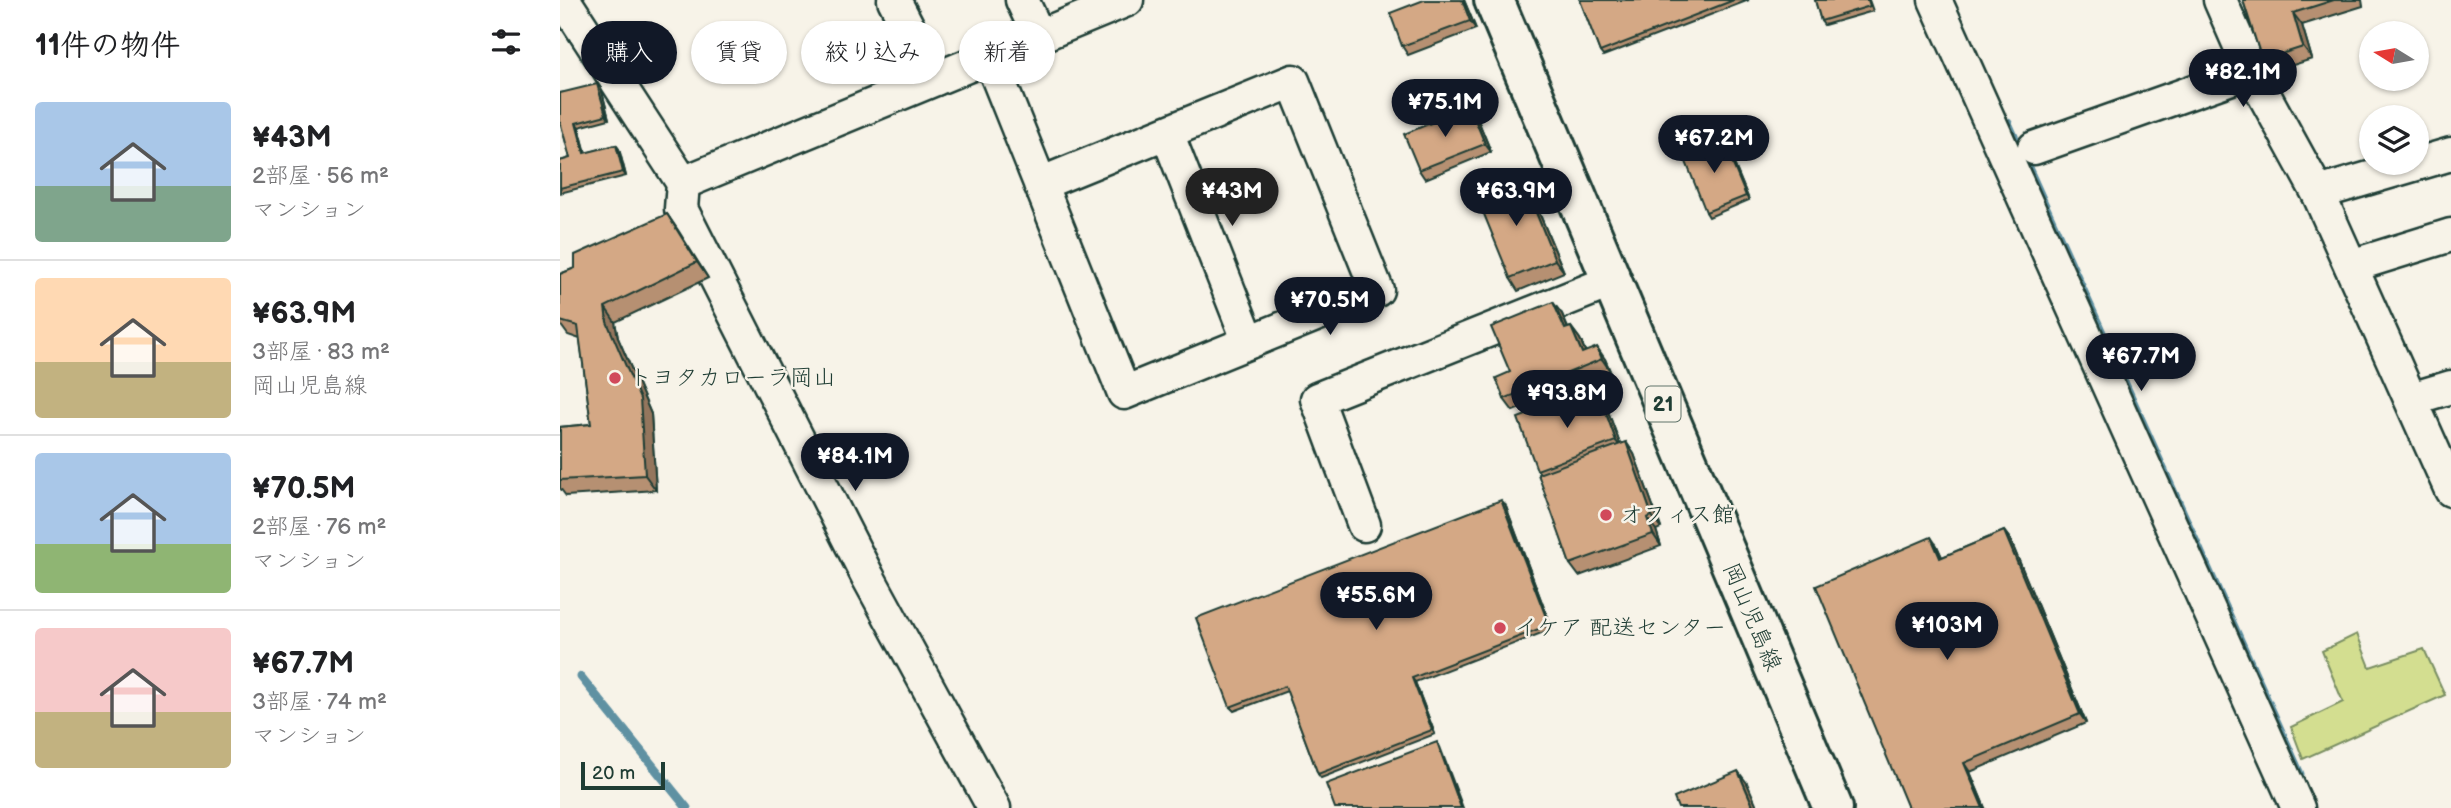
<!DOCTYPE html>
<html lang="ja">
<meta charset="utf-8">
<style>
:root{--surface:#fff;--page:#f2f2f2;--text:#202124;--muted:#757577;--line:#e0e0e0;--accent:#111827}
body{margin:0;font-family:"Balsamiq Sans","Klee One",sans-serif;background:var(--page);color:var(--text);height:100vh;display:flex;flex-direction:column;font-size:26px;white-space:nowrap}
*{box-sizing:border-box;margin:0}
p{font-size:23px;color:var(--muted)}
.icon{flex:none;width:38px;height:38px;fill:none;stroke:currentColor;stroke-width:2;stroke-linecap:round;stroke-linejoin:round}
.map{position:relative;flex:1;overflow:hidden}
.sheet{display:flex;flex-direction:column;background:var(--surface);width:560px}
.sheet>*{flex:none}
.guide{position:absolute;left:21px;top:21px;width:665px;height:63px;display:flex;gap:14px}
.needle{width:46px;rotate:281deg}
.buttons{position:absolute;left:1799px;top:21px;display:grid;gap:14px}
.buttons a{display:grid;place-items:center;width:70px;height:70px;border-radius:50%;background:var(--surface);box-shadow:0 2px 5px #0004;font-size:35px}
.scale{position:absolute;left:21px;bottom:18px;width:84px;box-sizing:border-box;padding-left:7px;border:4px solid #1f3d34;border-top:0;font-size:19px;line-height:24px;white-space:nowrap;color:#1f3d34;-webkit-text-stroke:5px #f7f3e8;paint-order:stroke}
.price{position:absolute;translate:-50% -60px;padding:0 16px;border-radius:24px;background:var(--accent);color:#fff;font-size:23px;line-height:46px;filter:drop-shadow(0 2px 4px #0008)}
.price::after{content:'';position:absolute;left:50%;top:42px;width:21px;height:16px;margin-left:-10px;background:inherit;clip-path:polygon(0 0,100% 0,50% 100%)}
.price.active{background:#222;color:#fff}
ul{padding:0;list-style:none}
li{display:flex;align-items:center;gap:21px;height:175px;padding:0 35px}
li+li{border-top:2px solid var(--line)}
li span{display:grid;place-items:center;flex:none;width:196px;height:140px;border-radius:7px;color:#555}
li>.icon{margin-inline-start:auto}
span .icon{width:84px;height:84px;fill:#fffc;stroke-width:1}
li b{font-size:30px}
h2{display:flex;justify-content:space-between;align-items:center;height:84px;padding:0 35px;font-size:30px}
.tag{padding:0 24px;border-radius:32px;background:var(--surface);box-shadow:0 2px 5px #0004;font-size:24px;line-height:63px}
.tag.active{background:var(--accent);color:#fff}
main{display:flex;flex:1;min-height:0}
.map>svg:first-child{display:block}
.green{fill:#d3de90;stroke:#798e62;stroke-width:2}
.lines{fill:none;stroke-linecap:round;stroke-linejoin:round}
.stream{stroke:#5f91a2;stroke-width:9}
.minor-casing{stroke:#1f3d34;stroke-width:37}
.primary-casing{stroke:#1f3d34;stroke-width:44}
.minor{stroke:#f7f3e8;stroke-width:32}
.primary{stroke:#f7f3e8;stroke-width:38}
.wall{fill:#b69072;stroke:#1f3d34;stroke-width:2}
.shaded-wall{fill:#94765d;stroke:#1f3d34;stroke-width:2}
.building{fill:#d4a885;stroke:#1f3d34;stroke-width:2}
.poi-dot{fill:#d1495b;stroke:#f7f3e8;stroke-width:2.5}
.labels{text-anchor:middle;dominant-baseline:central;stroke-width:5;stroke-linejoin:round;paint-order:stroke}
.shield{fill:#f7f3e8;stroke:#60746a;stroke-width:2}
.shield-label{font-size:21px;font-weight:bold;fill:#1f3d34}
.poi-label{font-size:23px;fill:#1f3d34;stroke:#f7f3e8;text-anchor:start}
.street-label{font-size:23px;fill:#1f3d34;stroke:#f7f3e8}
</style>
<main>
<section class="sheet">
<h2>11件の物件<svg class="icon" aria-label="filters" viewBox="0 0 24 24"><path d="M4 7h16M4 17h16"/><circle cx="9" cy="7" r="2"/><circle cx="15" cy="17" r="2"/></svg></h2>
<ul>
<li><span style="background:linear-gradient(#a9c7e8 60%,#7fa58c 0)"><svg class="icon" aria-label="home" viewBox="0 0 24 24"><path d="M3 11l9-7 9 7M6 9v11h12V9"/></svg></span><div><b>¥43M</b><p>2部屋 · 56 m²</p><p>マンション</p></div></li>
<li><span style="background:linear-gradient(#ffd9b3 60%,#c2b280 0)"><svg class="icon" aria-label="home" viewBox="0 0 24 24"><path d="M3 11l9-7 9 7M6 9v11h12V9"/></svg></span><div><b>¥63.9M</b><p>3部屋 · 83 m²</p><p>岡山児島線</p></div></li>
<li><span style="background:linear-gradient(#a9c7e8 65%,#8fb573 0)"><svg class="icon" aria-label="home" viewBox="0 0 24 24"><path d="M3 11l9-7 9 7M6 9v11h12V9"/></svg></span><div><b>¥70.5M</b><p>2部屋 · 76 m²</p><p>マンション</p></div></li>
<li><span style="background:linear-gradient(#f6c9c9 60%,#c2b280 0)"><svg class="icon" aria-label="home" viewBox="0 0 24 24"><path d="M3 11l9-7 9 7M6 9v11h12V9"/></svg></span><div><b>¥67.7M</b><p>3部屋 · 74 m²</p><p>マンション</p></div></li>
</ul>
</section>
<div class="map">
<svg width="1891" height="808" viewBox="0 0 1891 808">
<rect width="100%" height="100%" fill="#f7f3e8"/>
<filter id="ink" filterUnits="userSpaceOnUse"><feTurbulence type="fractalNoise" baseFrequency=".0143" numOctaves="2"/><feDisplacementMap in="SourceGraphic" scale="14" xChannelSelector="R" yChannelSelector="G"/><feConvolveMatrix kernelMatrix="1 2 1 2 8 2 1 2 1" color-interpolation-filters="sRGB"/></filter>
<g filter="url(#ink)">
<polygon class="green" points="1797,634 1810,667 1864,649 1885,695 1743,759 1731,727 1783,702 1762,651"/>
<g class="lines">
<g class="stream">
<polyline points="1448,123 1740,774"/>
<polyline points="21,677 127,808"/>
</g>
<defs>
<g id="minor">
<polyline points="4,0 123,183 121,209 308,577 434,808"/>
<polyline points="334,0 375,79"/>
<polyline points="462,0 479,36"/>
<polyline points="1375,0 1738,808"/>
<polyline points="1660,0 1691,71 1758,193 1891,490"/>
<polyline points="429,56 564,393 817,290 733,81 480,184"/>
<polyline points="607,133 689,342"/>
<polyline points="1474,148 1691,71"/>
<polyline points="123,183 567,0"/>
<polyline points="1758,193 1891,154"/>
<polyline points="1791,266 1891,235"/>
<polyline points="1851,399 1891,387"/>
<polyline points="804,525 757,399 1052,281"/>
</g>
<polyline id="primary" points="934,0 1273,808"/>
</defs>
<use href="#minor" class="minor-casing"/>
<use href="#primary" class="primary-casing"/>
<use href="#minor" class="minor"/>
<use href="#primary" class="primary"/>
</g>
<g class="wall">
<polygon points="864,0 904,0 916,29 848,55 842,46"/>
<polygon points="1020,0 1189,0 1043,56 1040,52"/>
<polygon points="1255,0 1309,0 1313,11 1264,25 1261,21"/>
<polygon points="1683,0 1802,0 1803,6 1742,25 1752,59 1711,72 1702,60"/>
<polygon points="41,88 49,119 19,127 26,153 56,145 59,149 66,176 0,193 0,161 10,158 1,124 0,124 0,93"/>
<polygon points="910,107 916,115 931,152 865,179 859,170"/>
<polygon points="1165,142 1189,200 1149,217 1146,212"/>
<polygon points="962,178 970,191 1004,272 958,291 950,278"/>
<polygon points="107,214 148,278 55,322 58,338 91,414 96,490 6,496 0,488 0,427 31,424 20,339 8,335 0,324 0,274 15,268"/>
<polygon points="1002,314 1008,328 1011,327 1020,339 1025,351 1045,359 1050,371 953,411 944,399 950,372"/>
<polygon points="1037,389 1043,398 1060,444 1066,442 1074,454 1101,528 1096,530 1101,546 1019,576 1010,564 980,473 977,470"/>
<polygon points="945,504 992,629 855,682 875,734 761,778 758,774 727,691 674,711 670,707"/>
<polygon points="1444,531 1450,539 1526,723 1410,772 1425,808 1348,808 1377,546 1382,557"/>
</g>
<g class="shaded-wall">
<polygon points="902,0 904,0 916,29 910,21"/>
<polygon points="1733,13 1742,25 1752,59 1743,47"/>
<polygon points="37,84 41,88 49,119 46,115"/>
<polygon points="910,107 916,115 931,152 925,144"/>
<polygon points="16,123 19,127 27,158 24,153"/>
<polygon points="1162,138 1165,142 1189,200 1186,196"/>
<polygon points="56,145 59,149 66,176 63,172"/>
<polygon points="962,178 970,191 1004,272 995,260"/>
<polygon points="107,214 118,230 148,278 137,262"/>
<polygon points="993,302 1002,314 1013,342 1005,329"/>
<polygon points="45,307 55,322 58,338 91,414 96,490 85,475 47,322"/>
<polygon points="1011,327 1020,339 1031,365 1022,353"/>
<polygon points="1037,347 1045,359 1050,371 1042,359"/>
<polygon points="1037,389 1043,398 1062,449 1056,441"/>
<polygon points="1066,442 1074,454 1101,528 1092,516"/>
<polygon points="941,500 945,504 992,629 989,625"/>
<polygon points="1087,518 1096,530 1101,546 1093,534"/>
<polygon points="1444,531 1450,539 1526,723 1520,714"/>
<polygon points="1371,537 1377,546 1386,566 1380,558"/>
<polygon points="852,678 855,682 875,734 872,730"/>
<polygon points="877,742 880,747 903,808 901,808"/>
<polygon points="1404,763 1410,772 1425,808 1423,808"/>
<polygon points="1178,771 1187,783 1198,808 1194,808"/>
</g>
<g class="building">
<polygon points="864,0 902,0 910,21 842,46 830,13"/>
<polygon points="1020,0 1174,0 1040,52"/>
<polygon points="1255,0 1308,0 1310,6 1261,21"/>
<polygon points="1683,0 1774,0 1733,13 1743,47 1702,60"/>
<polygon points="37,84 46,115 16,123 24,153 56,145 63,172 0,188 0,161 10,158 0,121 0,93"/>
<polygon points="910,107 925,144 859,170 844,134"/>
<polygon points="1162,138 1186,196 1146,212 1123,154"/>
<polygon points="962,178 995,260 950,278 917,197"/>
<polygon points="107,214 137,262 45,307 47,322 80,399 85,475 0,480 0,427 31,424 18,326 0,321 0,274 15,268 15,255"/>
<polygon points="993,302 1005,329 1011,327 1022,353 1037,347 1042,359 944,399 936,378 950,372 931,327"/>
<polygon points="1037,389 1056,441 977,470 958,418"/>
<polygon points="1066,442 1092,516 1087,518 1093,534 1010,564 978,474"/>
<polygon points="941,500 989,625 852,678 872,730 758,774 725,686 670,707 636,618"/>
<polygon points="1444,531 1520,714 1404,763 1423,808 1348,808 1256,586 1371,537 1380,558"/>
<polygon points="877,742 901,808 775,808 766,784"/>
<polygon points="1178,771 1194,808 1118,808 1114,798"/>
</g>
</g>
<g class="poi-dot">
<circle cx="55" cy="378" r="7"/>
<circle cx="1046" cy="515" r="7"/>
<circle cx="940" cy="628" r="7"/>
</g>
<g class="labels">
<rect class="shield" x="1085.5" y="386.5" width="35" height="35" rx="5"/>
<g class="shield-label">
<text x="1103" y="404">21</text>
</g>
<g class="poi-label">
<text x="69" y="378">トヨタカローラ岡山</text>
<text x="1060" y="515">オフィス館</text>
<text x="954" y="628">イケア 配送センター</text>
</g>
<g class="street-label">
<text transform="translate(1192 617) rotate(67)">岡山児島線</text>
</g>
</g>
</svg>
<div class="buttons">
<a><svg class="needle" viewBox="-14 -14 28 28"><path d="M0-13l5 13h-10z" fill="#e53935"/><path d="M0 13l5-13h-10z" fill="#757577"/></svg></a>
<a><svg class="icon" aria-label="layers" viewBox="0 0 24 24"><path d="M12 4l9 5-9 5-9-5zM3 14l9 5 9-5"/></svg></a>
</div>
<div class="scale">20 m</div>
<b class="price" style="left:1683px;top:109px">¥82.1M</b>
<b class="price" style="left:885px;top:139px">¥75.1M</b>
<b class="price" style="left:1154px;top:175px">¥67.2M</b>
<b class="price active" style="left:672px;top:228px">¥43M</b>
<b class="price" style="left:956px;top:228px">¥63.9M</b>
<b class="price" style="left:770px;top:337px">¥70.5M</b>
<b class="price" style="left:1581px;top:393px">¥67.7M</b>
<b class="price" style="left:1007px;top:430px">¥93.8M</b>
<b class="price" style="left:295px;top:493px">¥84.1M</b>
<b class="price" style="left:816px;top:632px">¥55.6M</b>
<b class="price" style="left:1387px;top:662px">¥103M</b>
<div class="guide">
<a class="tag active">購入</a>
<a class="tag">賃貸</a>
<a class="tag">絞り込み</a>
<a class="tag">新着</a>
</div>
</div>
</main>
